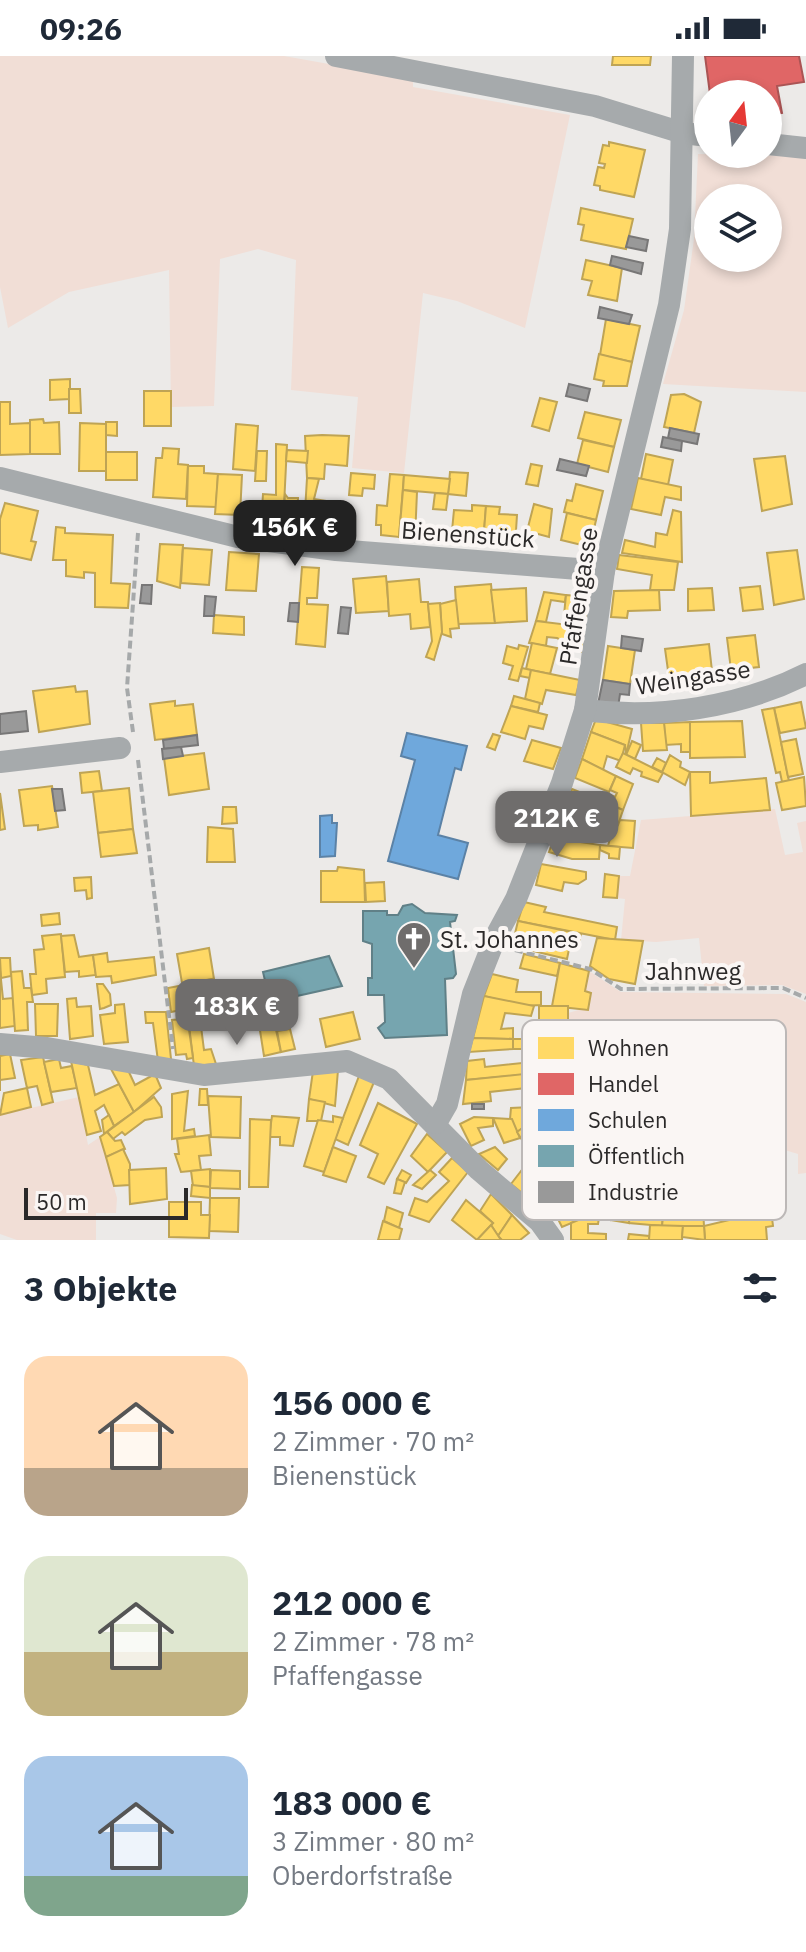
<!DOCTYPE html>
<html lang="de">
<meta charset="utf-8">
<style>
:root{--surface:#fff;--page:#f2f2f3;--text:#1f2937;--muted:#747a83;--accent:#6f6d6c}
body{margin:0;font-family:"IBM Plex Sans",sans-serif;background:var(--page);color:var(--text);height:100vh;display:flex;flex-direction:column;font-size:30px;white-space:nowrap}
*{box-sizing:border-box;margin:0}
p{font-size:26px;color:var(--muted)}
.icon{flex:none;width:44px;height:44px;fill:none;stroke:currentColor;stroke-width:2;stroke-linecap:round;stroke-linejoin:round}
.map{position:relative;height:1184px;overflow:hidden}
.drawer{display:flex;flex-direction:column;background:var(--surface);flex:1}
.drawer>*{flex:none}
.needle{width:52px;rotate:15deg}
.tools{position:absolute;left:694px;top:24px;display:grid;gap:16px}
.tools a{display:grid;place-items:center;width:88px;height:88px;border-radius:50%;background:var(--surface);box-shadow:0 4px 12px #0003;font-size:40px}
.scale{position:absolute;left:24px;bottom:20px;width:164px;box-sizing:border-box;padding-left:8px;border:4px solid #2b2929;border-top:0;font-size:22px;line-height:28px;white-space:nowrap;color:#2b2929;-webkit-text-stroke:6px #faf6f4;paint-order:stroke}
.price{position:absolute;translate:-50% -68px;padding:0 18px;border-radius:16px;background:var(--accent);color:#fff;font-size:26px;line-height:52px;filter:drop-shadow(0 2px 4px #0008)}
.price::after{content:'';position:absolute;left:50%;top:48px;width:24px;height:18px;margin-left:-12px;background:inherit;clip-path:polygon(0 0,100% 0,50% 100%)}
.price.selected{background:#222;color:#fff}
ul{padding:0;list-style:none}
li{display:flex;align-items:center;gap:24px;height:200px;padding:0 24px}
li span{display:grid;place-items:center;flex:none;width:224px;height:160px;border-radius:24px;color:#555}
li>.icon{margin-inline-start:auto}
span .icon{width:96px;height:96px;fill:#fffc;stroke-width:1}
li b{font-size:34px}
h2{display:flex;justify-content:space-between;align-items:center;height:96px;padding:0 24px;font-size:34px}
.status{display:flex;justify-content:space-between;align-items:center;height:56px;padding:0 40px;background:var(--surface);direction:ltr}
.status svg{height:22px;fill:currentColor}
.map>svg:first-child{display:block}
.green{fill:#f1ded6;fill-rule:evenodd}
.homes{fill:#ffd966;stroke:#bfa454;stroke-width:2}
.shops{fill:#e06666;stroke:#aa5454;stroke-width:2}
.schools{fill:#6fa8dc;stroke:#5b82a6;stroke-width:2}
.public{fill:#76a5af;stroke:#608087;stroke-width:2}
.industry{fill:#999;stroke:#787777;stroke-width:2}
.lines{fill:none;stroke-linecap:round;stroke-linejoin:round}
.path{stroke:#a6a9aa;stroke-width:4;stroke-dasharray:8 4;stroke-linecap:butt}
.minor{stroke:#a6aaac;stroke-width:22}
.labels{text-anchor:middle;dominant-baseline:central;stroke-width:8;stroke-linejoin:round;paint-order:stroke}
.street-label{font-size:24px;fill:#2b2929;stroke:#faf6f4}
.poi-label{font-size:24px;fill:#2b2929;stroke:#faf6f4;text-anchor:start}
.key{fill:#faf6f4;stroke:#bcb8b7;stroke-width:2}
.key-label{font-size:22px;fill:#2b2929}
</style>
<div class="status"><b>09:26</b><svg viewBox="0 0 49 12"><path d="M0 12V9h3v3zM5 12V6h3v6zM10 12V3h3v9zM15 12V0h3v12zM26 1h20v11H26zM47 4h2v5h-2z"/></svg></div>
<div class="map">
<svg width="806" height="1184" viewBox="0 0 806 1184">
<rect width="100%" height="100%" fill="#eceae8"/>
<g class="green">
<polygon points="0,0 284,0 413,23 413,31 570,59 525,272 457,245 423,237 404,417 352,412 358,341 291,334 296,204 258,193 220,203 214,350 171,351 169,214 69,236 8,272 0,231"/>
<path d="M698 98 806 100V336L663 328 684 254 694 183ZM708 142H768V202H708Z"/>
<polygon points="775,753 785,799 803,796 797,767 806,765 806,938 782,929 704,930 699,882 656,886 621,884 625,843 617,842 619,820 630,820 641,764"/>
<polygon points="589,915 621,936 786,938 806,946 806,1117 798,1118 798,1098 619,1044 619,1033 571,1032 570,1067 554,1067 551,1024 533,1025 533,1018 571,1012 573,985 568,984 568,957 582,953"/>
<polygon points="79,1041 88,1089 100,1081 117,1142 116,1157 96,1157 96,1184 17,1184 0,1178 0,1059"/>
</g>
<g class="homes">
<polygon points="613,0 651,0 650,9 612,9"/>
<polygon points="609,86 645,94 634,141 600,134 600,130 594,129 598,111 604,112 605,108 599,107 603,89 609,90"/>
<polygon points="581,152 633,163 626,193 581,184 584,169 578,168"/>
<polygon points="586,204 622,212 617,245 588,239 592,225 582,223"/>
<polygon points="606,263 640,270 632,306 600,299"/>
<polygon points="599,298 632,306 627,330 603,330 604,325 594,323"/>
<polygon points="70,323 70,343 50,344 50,324"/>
<polygon points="69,333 80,333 81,357 69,357"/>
<rect x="144" y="335" width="27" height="35"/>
<polygon points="684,338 701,346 694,377 664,371 671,339"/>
<polygon points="540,342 557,346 549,375 532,370"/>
<polygon points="0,346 10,346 10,368 30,367 30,398 0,399"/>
<polygon points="585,356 621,364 614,391 578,382"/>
<polygon points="43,363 44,367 59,366 60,398 30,398 30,364"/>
<polygon points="106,366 117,366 117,380 106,379"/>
<polygon points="80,367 106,368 106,415 79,415"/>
<polygon points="236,368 258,370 255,415 233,413"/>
<polygon points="322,379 349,380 347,410 325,408 324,423 307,422 305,380"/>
<polygon points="583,384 614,391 608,416 577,408"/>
<polygon points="276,388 287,389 283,470 261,469 263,438 276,439"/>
<polygon points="163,392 179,393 178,408 188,409 186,443 153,441 156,402 162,402"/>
<polygon points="287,394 308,395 307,407 286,405"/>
<polygon points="257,395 267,395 266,425 255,425"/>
<rect x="106" y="396" width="31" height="28"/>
<polygon points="646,398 673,404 668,429 641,423"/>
<polygon points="785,400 792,448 762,455 754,403"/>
<polygon points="531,408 542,410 538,430 526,428"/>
<polygon points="188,410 204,410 204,417 218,418 216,451 187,450"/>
<polygon points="450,416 468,417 466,440 448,438"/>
<polygon points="351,417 375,419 374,433 363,432 362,440 349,439"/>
<polygon points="218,418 242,419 240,459 215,458"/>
<polygon points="390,418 404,419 399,481 381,479 381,469 376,469 377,449 387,450"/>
<polygon points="404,419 450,423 448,438 403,434"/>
<polygon points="307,422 319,423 314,443 327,445 324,474 304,472"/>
<polygon points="638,422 681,431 681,444 665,441 661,459 631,453"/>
<polygon points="576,428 603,435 596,464 564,456 567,444 572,445"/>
<polygon points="403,434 417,436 415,482 399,481"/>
<polygon points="435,437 448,438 446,454 433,453"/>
<polygon points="285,438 288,442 298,442 297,472 283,470"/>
<polygon points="5,447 38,455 31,485 36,486 31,504 0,497 0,463"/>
<polygon points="534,448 552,453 549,481 527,475"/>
<polygon points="472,449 486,450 483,488 451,485 454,454 472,455"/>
<polygon points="486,450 500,451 499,458 517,459 515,490 483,488"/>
<polygon points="673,454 681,456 682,506 622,497 625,484 655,491 656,477 667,479"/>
<polygon points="567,457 596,464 590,491 561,484"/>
<polygon points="56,471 65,472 65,477 113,479 111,527 130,528 128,552 95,551 95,517 84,516 84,522 66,520 66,504 53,504"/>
<polygon points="160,488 183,489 180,532 157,525"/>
<polygon points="183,492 212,494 209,529 181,527"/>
<polygon points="797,494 804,543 774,549 767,497"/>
<polygon points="229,496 259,498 256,535 226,534"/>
<polygon points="619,499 678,506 674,534 650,534 652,519 617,513"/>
<polygon points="302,511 319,512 317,542 307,542 307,548 328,549 325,591 296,588"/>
<polygon points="386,520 389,555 356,557 353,523"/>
<polygon points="419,523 421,546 428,546 430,571 411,573 410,558 389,560 387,526"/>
<polygon points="491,528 495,567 457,568 455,531"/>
<polygon points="760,530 763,553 743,555 740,532"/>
<polygon points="526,532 527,565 495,567 491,534"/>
<polygon points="712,532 714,554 688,555 688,533"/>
<polygon points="659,534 660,554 628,555 627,562 611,561 614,535"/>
<polygon points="544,536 566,539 565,546 551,544 546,566 536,565"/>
<polygon points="566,539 590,541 587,562 564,559"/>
<polygon points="456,544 459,572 450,573 451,581 442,578 440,548"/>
<polygon points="440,547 442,576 434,604 426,601 432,585 428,548"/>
<polygon points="214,559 244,561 244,579 213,577"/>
<polygon points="536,565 586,571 583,596 563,592 565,586 557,582 547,581 546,590 529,587"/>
<polygon points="755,579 759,611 731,614 727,582"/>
<polygon points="532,587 557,592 550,618 526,613"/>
<polygon points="709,588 713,624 670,629 665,593"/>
<polygon points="519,589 528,591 518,625 509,623 513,610 503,607 507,590 518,593"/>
<polygon points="608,590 635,594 630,628 603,624"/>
<polygon points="522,612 531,614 530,622 520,620"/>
<polygon points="531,614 580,624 576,639 546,634 542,648 525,643"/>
<polygon points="75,630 76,636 87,635 90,668 39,676 33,635"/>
<polygon points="514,640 540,647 538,656 511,650"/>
<polygon points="175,645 175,650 193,648 197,679 155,684 150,648"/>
<polygon points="801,646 806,672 780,677 774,652"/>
<polygon points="511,650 547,659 543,673 529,670 525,683 501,676"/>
<polygon points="774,652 789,725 782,726 780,716 776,717 762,654"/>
<polygon points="596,663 632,673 626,699 625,689 591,676"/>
<polygon points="742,665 745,701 690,702 690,666"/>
<polygon points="690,666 690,696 681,696 681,688 665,689 664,667"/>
<polygon points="641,667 664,667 667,694 643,695"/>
<polygon points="591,676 625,689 621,705 607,700 603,714 582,703"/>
<polygon points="493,678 500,680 495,694 487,691"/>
<polygon points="796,683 803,718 788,721 781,686"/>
<polygon points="532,684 561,692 553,713 524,705"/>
<polygon points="632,685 641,689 635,703 626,699"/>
<polygon points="204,697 209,733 169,739 164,702"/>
<polygon points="623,697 663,717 658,726 641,720 642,716 633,712 630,718 616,711"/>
<polygon points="670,699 681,706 680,711 690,716 685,729 662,716"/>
<polygon points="657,702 666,707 662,716 652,711"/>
<polygon points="582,703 616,720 609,736 575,722"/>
<polygon points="99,715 102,735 82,737 80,717"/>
<polygon points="690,716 710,716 710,727 766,722 770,754 691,760"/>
<polygon points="616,720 633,728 623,754 607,747 611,739 615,741 617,737 610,734"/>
<polygon points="804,721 806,750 782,754 776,727"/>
<polygon points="52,730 58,771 38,774 38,769 24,770 19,734"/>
<polygon points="129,732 133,773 98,777 93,736"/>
<polygon points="572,733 592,741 580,776 591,780 588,788 554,782"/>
<polygon points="0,737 5,773 0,774"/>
<polygon points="592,741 623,754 618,769 587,755"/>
<polygon points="223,751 236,751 237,767 222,768"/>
<polygon points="620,764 635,765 633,792 608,790 614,767 618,769"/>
<polygon points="208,771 233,773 235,806 207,806"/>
<polygon points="133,773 137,797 101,801 98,777"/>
<polygon points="554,782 600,789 599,803 572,803 549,796"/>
<polygon points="600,789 620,791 619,803 609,802 609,798 600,794"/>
<polygon points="541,808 586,816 586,823 578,828 564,826 562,835 536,829"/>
<polygon points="338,811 364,814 365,846 321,846 321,815 337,815"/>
<polygon points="605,818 619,820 617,842 603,841"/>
<polygon points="91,821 92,842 87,843 86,834 75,835 74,822"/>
<polygon points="384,826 385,845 366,846 365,827"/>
<polygon points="524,846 546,851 544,856 617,871 615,884 518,865"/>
<polygon points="59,857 60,868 42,870 41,859"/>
<polygon points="518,865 581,878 578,890 569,893 567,903 512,890"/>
<polygon points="61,878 65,921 46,923 47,937 32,939 30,918 36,918 34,894 44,893 42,880"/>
<polygon points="74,879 79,901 93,899 96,919 79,921 79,915 65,916 61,880"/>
<polygon points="597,882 643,885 635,928 609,923 590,910"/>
<polygon points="209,892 214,923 182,927 177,898"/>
<polygon points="107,897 108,906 154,901 156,919 112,927 111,920 96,921 93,899"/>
<polygon points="524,898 560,907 557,920 520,912"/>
<polygon points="0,902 10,902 11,920 1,922"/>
<polygon points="560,907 589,915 585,935 591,937 588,954 552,950"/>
<polygon points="0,914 3,943 13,942 15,970 0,972"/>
<polygon points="22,915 24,932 31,932 33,946 27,946 28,974 15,975 11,916"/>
<polygon points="492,918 518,924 516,936 541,936 541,949 522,950 484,940"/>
<polygon points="212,923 216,944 198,947 204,994 211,993 216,1008 194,1010 184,929"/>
<polygon points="265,925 281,996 264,1000 256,949 231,954 227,932"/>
<polygon points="97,928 103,928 110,938 111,949 104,952 100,953"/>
<polygon points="184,929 188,966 183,967 181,954 171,956 168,932"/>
<polygon points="484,940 534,950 531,960 505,957 501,973 513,972 513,983 473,982"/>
<polygon points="76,942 77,951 91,950 93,980 70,983 67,943"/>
<polygon points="35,948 58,948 57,980 36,980"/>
<polygon points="124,948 128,986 104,988 100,959 115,957 115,949"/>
<polygon points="539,950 568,950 568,984 539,983"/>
<polygon points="145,956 166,956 171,1003 158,1005 153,967 146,967"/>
<polygon points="353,956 360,983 326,991 320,963"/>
<polygon points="182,963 183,967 188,966 193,1002 187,1003 186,998 176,999 172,964"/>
<polygon points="290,973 295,993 281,996 277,975"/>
<polygon points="473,982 513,983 513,993 469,996"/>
<rect x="513" y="983" width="28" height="10"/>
<polygon points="10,998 15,1022 0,1024 0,1035 0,1000"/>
<polygon points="43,1001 53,1046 42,1049 37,1030 27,1032 21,1004"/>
<polygon points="59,1003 61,1012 72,1010 77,1032 51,1036 44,1006"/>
<polygon points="484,1003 485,1011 541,1005 542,1017 466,1024 467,1005"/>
<polygon points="71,1005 88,1009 95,1039 119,1028 134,1056 114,1070 104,1049 95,1055 101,1075 87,1079"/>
<polygon points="110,1011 128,1014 135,1029 155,1018 161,1032 134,1056"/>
<polygon points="338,1014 335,1050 309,1043 313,1015"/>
<polygon points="524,1018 526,1032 490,1036 491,1045 463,1048 466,1024"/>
<polygon points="359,1020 374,1026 348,1089 335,1083"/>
<polygon points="27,1032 31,1051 0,1059 4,1037"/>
<polygon points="200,1033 207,1033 208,1049 199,1049"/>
<polygon points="188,1035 184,1075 194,1073 195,1080 172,1083 172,1038"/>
<polygon points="208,1040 241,1041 240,1082 211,1081"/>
<polygon points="154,1041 161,1051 162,1061 145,1064 125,1079 122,1076 113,1083 107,1076"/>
<polygon points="309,1043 325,1046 321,1065 307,1065"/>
<polygon points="378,1047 417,1068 384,1128 368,1121 378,1098 360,1089"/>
<polygon points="531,1051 531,1067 517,1076 510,1063 511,1052"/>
<polygon points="109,1059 114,1070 104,1078 102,1064"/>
<polygon points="272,1060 299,1062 293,1090 280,1089 280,1081 269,1081"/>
<polygon points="333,1060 343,1062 324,1116 304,1110 318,1064 333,1066"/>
<polygon points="474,1061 493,1062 493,1070 478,1072 484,1084 471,1090 460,1068"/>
<polygon points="493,1062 512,1063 520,1082 504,1087"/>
<polygon points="250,1063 271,1064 268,1131 249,1131"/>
<polygon points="529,1067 570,1067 570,1076 522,1084 517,1076"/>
<polygon points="107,1076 115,1085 121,1084 125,1093 106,1101 100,1081"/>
<polygon points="427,1078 447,1096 428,1116 411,1100"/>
<polygon points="209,1079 211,1099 199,1100 201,1114 181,1116 175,1098 179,1098 177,1083"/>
<polygon points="333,1091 356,1100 346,1126 323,1119"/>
<polygon points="495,1091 507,1103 498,1114 479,1098"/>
<polygon points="123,1093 130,1108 130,1129 114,1130 106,1101"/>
<polygon points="452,1102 468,1116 429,1166 409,1159 415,1142 427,1146 449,1125 439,1116"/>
<polygon points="528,1106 545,1121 532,1145 511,1128"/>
<polygon points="166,1112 167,1143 130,1148 129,1114"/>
<polygon points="210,1113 210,1131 193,1130 191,1115"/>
<polygon points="211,1114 240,1115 240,1133 210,1132"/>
<polygon points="402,1114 411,1119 406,1127 397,1123"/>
<polygon points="430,1114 436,1119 422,1133 413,1129"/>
<polygon points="397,1123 405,1126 401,1138 394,1137"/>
<polygon points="192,1129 210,1131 210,1142 191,1140"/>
<polygon points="632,1130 666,1133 662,1170 629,1167"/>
<polygon points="491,1138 512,1159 498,1180 491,1169 493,1167 480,1155"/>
<polygon points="210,1142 239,1142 238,1176 209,1175"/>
<polygon points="466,1144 493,1167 477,1184 452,1164"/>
<polygon points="594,1145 613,1150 610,1164 588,1160 562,1171 555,1157"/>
<polygon points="169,1146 201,1146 201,1159 210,1159 209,1182 169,1181"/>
<polygon points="613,1150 630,1151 629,1167 610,1164"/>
<polygon points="387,1151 403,1157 399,1172 384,1165"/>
<polygon points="664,1152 703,1153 704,1170 662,1170"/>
<polygon points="771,1154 773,1170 766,1171 767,1184 705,1184 704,1170"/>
<polygon points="512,1159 529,1177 520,1184 502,1184 498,1180"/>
<polygon points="588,1160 599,1162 598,1168 588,1168 588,1177 606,1178 606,1184 571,1184 571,1167"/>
<polygon points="383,1165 402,1173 399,1184 378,1184"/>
<polygon points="491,1169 501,1184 477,1184"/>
<polygon points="650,1169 683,1170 682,1184 649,1184"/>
<polygon points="683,1170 704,1170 705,1184 682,1181"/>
<polygon points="629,1178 649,1180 649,1184 628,1184"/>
</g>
<polygon class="shops" points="705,0 799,0 804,26 777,30 782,57 768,59 768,38 710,38"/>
<g class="schools">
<polygon points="407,677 467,690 461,714 455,712 438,779 468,787 458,823 388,805 415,704 401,700"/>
<polygon points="332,759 332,767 337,767 335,800 320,801 320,760"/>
</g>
<g class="public">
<polygon points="412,848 425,857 457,859 455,865 450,866 456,918 453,922 445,923 447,979 385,982 378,972 385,966 384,939 368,939 368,922 372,922 372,888 363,885 363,855 387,855 387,859 398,859 403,850"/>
<polygon points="329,900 342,930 270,946 263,916"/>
</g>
<g class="industry">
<polygon points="629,180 648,184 646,195 626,191"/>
<polygon points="612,200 643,207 641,218 610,209"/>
<polygon points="600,251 632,259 629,268 598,262"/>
<polygon points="569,328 590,333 587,345 566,340"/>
<polygon points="670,372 699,378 697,388 668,382"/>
<polygon points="663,381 682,385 681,395 661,391"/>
<polygon points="560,403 589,410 586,420 557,414"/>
<polygon points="142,529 152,529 151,548 140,547"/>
<polygon points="205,540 216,541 214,560 204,560"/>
<polygon points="290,547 299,547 298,566 288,565"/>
<polygon points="341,551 351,552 348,578 338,577"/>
<polygon points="622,580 643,583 641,595 621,592"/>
<polygon points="603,624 630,628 629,639 620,638 618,651 598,648"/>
<polygon points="26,655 28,675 0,678 0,658"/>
<polygon points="197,679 198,689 164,693 163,684"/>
<polygon points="181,691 183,700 163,703 162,693"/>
<polygon points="52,733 62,733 65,754 55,755"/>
<rect x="472" y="1048" width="12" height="5"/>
</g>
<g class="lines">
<g class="path">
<polyline points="133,676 127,632 138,477"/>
<polyline points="138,704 173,993"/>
<polyline points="515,894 590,913 621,933 783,932 806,942"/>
</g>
<g class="minor">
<polyline points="336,0 595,50 683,77 708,80"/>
<polyline points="768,88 806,92"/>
<polyline points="0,422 238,481 336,494 604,515"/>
<path d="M585 654C657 664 741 651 806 618"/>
<polyline points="0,706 120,692"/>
<polyline points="0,988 47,992 204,1019 347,1005 389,1023 479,1114 540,1166 553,1184"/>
<polyline points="436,1067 447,1048 473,938 496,880 516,843 562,727 585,654 604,515 669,249 680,173 683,0"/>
</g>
</g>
<defs>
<symbol id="church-pin" viewBox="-11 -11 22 30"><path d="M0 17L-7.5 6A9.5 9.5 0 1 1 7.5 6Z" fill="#6f6d6c" stroke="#faf6f4"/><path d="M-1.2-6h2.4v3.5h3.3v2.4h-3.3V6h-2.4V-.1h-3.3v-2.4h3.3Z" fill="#fff"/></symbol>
</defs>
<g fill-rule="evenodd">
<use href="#church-pin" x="394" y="863" width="40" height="54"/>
</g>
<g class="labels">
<g class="street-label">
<text transform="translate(468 478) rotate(4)">Bienenstück</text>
<text transform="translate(578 540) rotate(-81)">Pfaffengasse</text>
<text transform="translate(693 621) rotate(-9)">Weingasse</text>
<text x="693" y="915">Jahnweg</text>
</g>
<g class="poi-label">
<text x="440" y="883">St. Johannes</text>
</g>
</g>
<rect x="522" y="964" width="264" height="200" rx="12" class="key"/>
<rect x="538" y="981" width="36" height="22" fill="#ffd966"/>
<rect x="538" y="1017" width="36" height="22" fill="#e06666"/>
<rect x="538" y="1053" width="36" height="22" fill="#6fa8dc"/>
<rect x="538" y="1089" width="36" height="22" fill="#76a5af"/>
<rect x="538" y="1125" width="36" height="22" fill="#999"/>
<g class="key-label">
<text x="588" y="1000">Wohnen</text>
<text x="588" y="1036">Handel</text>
<text x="588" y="1072">Schulen</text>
<text x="588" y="1108">Öffentlich</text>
<text x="588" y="1144">Industrie</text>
</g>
</svg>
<div class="tools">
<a><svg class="needle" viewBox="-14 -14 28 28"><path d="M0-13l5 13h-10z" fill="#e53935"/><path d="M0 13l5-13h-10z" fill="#747a83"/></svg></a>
<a><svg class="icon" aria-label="layers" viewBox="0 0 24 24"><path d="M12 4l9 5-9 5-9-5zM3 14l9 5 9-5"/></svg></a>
</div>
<div class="scale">50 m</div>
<b class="price selected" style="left:295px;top:512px">156K €</b>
<b class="price" style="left:557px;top:803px">212K €</b>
<b class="price" style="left:237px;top:991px">183K €</b>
</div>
<section class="drawer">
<h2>3 Objekte<svg class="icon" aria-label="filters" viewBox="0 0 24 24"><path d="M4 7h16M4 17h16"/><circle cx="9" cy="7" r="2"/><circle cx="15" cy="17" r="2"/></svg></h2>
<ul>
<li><span style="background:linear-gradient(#ffd9b3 70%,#b9a48a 0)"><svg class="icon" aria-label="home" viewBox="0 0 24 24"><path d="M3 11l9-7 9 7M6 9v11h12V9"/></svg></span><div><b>156 000 €</b><p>2 Zimmer · 70 m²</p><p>Bienenstück</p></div></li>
<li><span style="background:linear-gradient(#dfe7d0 60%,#c2b280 0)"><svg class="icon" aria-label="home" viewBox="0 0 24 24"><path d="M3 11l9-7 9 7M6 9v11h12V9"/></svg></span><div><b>212 000 €</b><p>2 Zimmer · 78 m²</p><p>Pfaffengasse</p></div></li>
<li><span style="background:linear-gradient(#a9c7e8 75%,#7fa58c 0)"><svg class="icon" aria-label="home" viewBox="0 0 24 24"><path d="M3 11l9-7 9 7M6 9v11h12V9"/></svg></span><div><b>183 000 €</b><p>3 Zimmer · 80 m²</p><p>Oberdorfstraße</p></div></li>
</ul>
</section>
